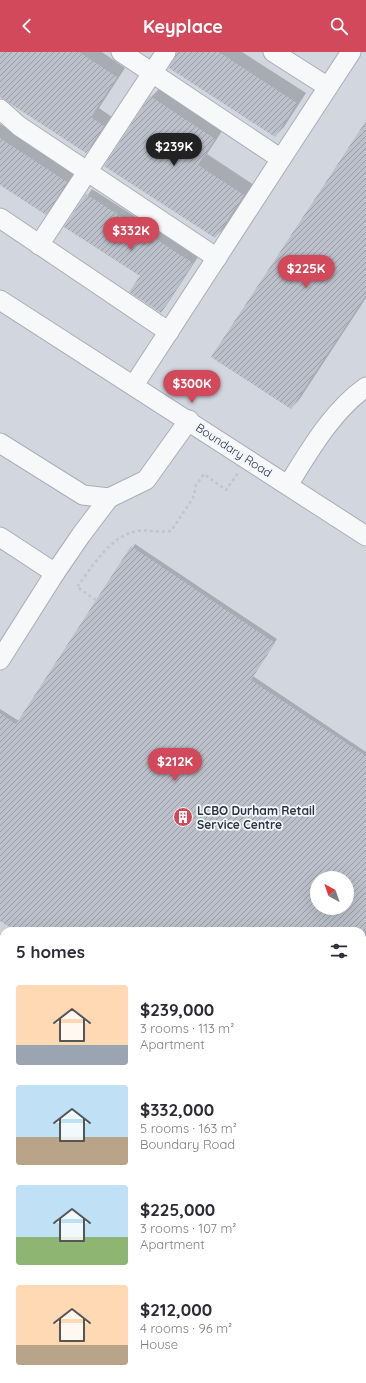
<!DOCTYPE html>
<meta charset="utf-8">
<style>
:root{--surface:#fff;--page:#f2f2f3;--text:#2b2b33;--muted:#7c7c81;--accent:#d1495b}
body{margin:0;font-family:Quicksand,sans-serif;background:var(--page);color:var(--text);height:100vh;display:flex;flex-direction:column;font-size:15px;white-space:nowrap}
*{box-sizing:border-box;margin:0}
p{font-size:13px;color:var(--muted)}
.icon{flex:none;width:22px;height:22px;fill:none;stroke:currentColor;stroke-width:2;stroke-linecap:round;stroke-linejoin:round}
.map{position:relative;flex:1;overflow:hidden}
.sheet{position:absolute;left:0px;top:875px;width:366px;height:456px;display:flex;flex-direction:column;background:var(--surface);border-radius:12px 12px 0 0;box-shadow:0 4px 16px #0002}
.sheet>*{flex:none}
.needle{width:26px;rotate:320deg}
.controls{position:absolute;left:310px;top:819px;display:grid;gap:8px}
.controls a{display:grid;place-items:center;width:44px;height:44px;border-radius:50%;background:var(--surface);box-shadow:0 4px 16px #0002;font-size:20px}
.price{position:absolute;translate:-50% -34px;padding:0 9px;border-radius:14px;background:var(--accent);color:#fff;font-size:13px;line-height:26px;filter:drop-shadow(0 1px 2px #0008)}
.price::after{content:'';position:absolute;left:50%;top:24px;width:12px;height:9px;margin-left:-6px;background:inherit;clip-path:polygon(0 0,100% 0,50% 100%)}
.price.selected{background:#222;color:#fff}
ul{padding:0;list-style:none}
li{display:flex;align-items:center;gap:12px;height:100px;padding:0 16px}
li span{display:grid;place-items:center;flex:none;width:112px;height:80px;border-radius:4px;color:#555}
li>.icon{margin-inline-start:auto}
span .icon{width:48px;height:48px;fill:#fffc;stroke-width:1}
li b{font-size:17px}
h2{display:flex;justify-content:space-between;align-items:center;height:48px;padding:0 16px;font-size:17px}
header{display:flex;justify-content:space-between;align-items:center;height:52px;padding:0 16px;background:var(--accent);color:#fff;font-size:18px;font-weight:800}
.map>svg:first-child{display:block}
.built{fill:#d2d6de;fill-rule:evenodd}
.forest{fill:url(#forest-firs)}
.shadow{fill:#0003;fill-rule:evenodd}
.building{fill:url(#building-hatch);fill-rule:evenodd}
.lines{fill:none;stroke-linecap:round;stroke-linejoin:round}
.minor-casing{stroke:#a9aeb7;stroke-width:21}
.path{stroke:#c2c5cb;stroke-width:2.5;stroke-dasharray:3 3;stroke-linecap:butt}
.minor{stroke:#f7f8fa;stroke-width:19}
.labels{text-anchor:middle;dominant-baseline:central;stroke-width:3.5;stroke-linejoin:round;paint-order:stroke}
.street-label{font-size:12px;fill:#2b3445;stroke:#f4f6f9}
.poi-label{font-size:12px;font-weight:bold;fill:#2b3445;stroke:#f4f6f9;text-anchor:start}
</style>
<header><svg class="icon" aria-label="back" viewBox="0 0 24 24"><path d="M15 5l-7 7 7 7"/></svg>Keyplace<svg class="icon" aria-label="search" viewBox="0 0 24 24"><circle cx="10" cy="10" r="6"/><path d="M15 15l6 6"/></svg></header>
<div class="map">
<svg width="366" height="1331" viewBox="0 0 366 1331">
<defs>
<pattern id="forest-firs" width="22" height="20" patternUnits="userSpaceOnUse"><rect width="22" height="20" fill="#c9d6c5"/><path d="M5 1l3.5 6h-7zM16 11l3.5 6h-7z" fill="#adb8ab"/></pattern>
<pattern id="building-hatch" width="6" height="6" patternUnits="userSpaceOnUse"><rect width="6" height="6" fill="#bbc0ca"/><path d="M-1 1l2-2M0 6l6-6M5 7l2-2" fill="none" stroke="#989da6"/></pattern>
</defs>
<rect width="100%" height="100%" fill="#e4e7ec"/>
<path class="built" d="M0 0H366V1331H140L135 1327H362V879H4V1233L0 1231ZM317 826H347V856H317Z"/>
<polygon class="forest" points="0,1231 4,1233 4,1327 120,1327 124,1331 0,1331"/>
<g class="shadow">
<polygon points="0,0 102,0 125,16 99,56 112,65 95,91 86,100 3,45 0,45"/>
<polygon points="178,0 242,0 306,41 284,75 275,84"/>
<polygon points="161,35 224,76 207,102 254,133 225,175 215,185 151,45"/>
<polygon points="366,71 366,246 299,348 291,356"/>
<polygon points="0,72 76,121 55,153 46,162 0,132"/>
<polygon points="92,137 198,205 166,254 161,260 141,223 66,175"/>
<path d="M135 492 277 587 253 624 366 700V1105L362 1102V879H17L0 868V657L19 669ZM317 826H347V856H317Z"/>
</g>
<g class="building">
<polygon points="0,0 79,0 117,25 91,65 104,74 86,101 0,45"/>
<polygon points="177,0 219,0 297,51 275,85 169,16"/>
<polygon points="150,44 215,87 198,113 244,143 215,186 104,114"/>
<polygon points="366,69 366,243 291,357 211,305"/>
<polygon points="0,86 67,130 46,163 0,133"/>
<polygon points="86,142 193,211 161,261 129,240 140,224 64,175"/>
<path d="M131 494 275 591 251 628 366 704V879H16L0 869V661L16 672ZM317 826H347V856H317Z"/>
</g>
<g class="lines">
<defs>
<g id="minor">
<polyline points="121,0 281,107 134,333"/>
<polyline points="273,0 328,35"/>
<polyline points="0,57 19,74 217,206"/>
<polyline points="281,107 351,0"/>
<polyline points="0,166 169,280"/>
<polyline points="39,193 166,0"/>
<polyline points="0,248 366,484"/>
<polyline points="0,391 83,443 109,446 146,428 189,368"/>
<path d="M288 433C310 398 332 359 366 335"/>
<polyline points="0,485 55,521 81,483 109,446"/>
<polyline points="0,608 55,521"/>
<polyline points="0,892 4,895"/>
<polyline points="0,1039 4,1041"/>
<polyline points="0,1125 4,1127"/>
<polyline points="362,1128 366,1131"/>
<polyline points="362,1293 365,1280"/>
<polyline points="356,1327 356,1331"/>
</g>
</defs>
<use href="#minor" class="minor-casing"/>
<g class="path">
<path d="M96 548 77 535C92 515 110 484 137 479 148 477 159 481 171 479L193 446 196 433 204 422 226 438 238 421"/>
<polyline points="0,1317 4,1313"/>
<polyline points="117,1327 123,1331"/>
</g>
<use href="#minor" class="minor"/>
</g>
<defs>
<symbol id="building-disc" viewBox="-11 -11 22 22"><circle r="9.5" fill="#d1495b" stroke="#f4f6f9"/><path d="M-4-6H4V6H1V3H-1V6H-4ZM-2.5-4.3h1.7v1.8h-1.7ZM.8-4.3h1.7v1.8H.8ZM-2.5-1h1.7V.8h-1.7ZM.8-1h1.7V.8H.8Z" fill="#fff"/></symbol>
</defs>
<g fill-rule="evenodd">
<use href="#building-disc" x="172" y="754" width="22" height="22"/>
</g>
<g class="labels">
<g class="street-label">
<text transform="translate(234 398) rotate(33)">Boundary Road</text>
</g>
<g class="poi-label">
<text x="197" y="758">LCBO Durham Retail<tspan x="197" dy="14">Service Centre</tspan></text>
</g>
</g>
</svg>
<div class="controls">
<a><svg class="needle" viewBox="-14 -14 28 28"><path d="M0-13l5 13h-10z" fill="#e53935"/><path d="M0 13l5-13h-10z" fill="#7c7c81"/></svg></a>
</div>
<b class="price selected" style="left:174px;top:115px">$239K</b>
<b class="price" style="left:131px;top:199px">$332K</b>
<b class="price" style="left:306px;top:237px">$225K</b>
<b class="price" style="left:192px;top:352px">$300K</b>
<b class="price" style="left:175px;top:730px">$212K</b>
<section class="sheet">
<h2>5 homes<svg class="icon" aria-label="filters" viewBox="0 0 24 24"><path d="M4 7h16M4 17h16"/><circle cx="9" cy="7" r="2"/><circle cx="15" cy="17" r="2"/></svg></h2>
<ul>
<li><span style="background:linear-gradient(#ffd9b3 75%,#9aa5b1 0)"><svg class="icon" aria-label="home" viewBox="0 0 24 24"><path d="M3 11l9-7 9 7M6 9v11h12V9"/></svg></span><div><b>$239,000</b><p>3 rooms · 113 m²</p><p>Apartment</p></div></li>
<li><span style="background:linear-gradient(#bfe0f5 65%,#b9a48a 0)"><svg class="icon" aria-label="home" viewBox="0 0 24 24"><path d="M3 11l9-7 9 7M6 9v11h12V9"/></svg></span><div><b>$332,000</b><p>5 rooms · 163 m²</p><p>Boundary Road</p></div></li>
<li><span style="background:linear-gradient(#bfe0f5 65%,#8fb573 0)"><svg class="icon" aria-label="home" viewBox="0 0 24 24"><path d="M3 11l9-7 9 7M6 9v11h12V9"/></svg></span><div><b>$225,000</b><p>3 rooms · 107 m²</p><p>Apartment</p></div></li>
<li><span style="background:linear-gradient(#ffd9b3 75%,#b9a48a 0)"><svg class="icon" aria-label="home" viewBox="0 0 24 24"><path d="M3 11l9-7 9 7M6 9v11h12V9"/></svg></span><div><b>$212,000</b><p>4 rooms · 96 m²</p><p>House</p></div></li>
</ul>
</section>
</div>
